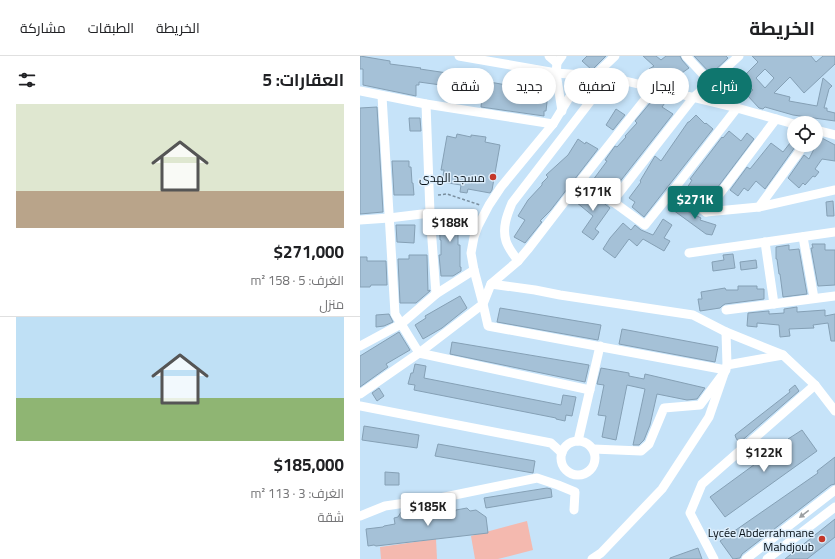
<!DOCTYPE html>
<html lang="ar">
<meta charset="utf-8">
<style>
:root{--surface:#fff;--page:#f6f6f6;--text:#202124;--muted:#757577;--line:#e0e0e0;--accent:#0f766e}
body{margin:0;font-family:Georgia,Cairo,serif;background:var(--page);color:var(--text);direction:rtl;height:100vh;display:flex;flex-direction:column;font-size:15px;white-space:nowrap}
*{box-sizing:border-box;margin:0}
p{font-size:13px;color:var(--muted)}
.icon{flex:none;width:22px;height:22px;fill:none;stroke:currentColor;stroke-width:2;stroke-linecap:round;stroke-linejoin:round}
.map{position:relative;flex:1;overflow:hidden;direction:ltr}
.details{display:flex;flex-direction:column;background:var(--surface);width:360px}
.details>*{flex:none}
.top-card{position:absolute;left:12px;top:12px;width:380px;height:36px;direction:rtl;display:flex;gap:8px}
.tools{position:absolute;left:427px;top:60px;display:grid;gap:8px}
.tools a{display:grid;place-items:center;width:36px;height:36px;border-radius:50%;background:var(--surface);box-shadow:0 2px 6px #0003;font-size:20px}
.price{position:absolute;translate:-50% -34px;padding:0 9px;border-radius:4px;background:#fff;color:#222;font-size:13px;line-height:26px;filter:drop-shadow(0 1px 2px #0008)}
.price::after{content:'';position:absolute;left:50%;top:24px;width:12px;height:9px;margin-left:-6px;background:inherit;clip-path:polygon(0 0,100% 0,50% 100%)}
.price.active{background:var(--accent);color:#fff}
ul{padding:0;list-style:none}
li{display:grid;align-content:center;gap:8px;height:212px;padding:0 16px}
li+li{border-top:1px solid var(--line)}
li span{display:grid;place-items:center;height:124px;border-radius:0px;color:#555}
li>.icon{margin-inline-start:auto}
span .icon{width:72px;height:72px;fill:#fffc;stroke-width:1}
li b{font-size:17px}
h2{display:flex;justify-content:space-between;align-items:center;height:48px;padding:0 16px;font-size:17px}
.chip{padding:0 14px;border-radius:18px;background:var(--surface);box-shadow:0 2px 6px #0003;font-size:14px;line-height:36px}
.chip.active{background:var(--accent);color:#fff}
header{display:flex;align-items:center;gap:24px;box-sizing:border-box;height:56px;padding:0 20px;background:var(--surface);border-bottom:1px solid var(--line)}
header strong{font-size:19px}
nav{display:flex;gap:22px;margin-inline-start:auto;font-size:14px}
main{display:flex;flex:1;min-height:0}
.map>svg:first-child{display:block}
.built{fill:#b4d6f1}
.green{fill:#f4b9af}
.building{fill:#a5c1d7;stroke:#85a0b5;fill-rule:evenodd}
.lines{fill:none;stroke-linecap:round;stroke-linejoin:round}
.path{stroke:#798e9e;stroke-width:1.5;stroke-dasharray:3 2;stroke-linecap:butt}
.minor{stroke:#fff;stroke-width:9}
.oneway{fill:#9ca0a3}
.poi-dot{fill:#c43729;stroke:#ddeefc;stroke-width:1.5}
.labels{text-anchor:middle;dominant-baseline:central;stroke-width:3;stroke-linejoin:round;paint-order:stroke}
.poi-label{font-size:12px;fill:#081219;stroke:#ddeefc;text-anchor:end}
</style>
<header>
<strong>الخريطة</strong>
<nav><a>الخريطة</a><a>الطبقات</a><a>مشاركة</a></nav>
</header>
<main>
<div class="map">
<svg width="475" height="503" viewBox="0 0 475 503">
<rect width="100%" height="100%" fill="#c6e3f9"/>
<polygon class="built" points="475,463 475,503 425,503"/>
<g class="green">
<polygon points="167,465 173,494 138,503 115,503 111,480"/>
<polygon points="76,483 77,503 21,503 20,491"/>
</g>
<g class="building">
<polygon points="0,0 30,5 30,8 61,12 60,13 101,19 101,21 123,29 124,25 152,30 151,32 166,33 166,35 188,37 186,55 184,55 184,60 121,51 122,42 100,35 88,34 88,30 59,26 59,29 56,29 56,40 3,29 3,13 0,13"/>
<polygon points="227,0 246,0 232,14 222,5"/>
<polygon points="283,0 296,0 301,4 306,0 320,0 322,4 329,12 319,19 321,21 311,30 307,29 299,18 295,21 289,13 294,10"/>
<polygon points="334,0 366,0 368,2 351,18"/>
<path d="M392 0H451L456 6 463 0H475V8L444 37 430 21 414 37 430 41 429 45 457 50 463 22 472 30 469 33 464 52H467V55L475 57V65L433 59 405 51 403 53 399 52 387 39 393 34 381 23 398 6ZM405 13 414 22 405 32 396 22Z"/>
<polygon points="295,40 307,44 302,51 313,58 251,137 233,124 247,105 245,104 255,90 257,91 266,81 265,80 277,67 275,65 290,47 291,47"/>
<polygon points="17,51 23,156 0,158 0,52"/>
<polygon points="256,53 265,59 253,74 246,69"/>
<polygon points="336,59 345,68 346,67 353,73 284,161 272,151 275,146 269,142 281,126 280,125 295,100 301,105 328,66 329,66"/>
<polygon points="49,62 60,62 61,75 50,75"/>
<polygon points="369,75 381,85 387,77 394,83 345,148 338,143 340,140 327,132 332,124 330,123 362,81 363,82"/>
<polygon points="97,78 111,81 111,79 126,81 125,86 140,89 132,134 130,137 108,133 107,137 100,136 101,129 82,126 84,114 81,114 87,80 96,82"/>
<polygon points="460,81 475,89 475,105 462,103 455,113 459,116 455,121 453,120 445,129 443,127 439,132 428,122 444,99 449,103"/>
<polygon points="218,83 225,88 226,86 238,93 190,155 180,165 182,166 165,187 154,181 165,164 158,160 168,144 182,129 182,127 188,121 186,119 208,99"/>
<polygon points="411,87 423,96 430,87 435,91 405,133 396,125 388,135 384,132 378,140 370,134 387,111 390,113"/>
<polygon points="32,105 49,105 49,111 51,111 52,127 53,127 54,139 34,139"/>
<polygon points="226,133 250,152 235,173 239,176 233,184 222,176 233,160 216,146"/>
<polygon points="473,145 474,160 467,160 466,146"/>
<polygon points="319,146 329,153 327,155 341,162 340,164 356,169 352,179 346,178 313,154"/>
<polygon points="79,156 100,156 100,176 98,176 98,189 100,189 100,211 101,211 101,215 93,220 81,220 79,199 81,199 81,184 80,184"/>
<polygon points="303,163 312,169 304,182 310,185 304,195 283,183 277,190 269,183 255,202 243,193 250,182 263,167 271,174 275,169 281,174 293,179"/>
<polygon points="36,169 55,169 54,187 37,186"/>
<polygon points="452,188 465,188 465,194 475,194 475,229 458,230 451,192 453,192"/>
<polygon points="429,189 429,194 439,193 447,238 423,241 420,218 419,218 417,203 416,203 416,191"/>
<polygon points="373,198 375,212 353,215 352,206 364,204 363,199"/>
<polygon points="49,199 67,199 68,235 70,234 70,235 56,247 40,247 38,203 49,203"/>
<polygon points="0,201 7,201 7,205 26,205 27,229 11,229 10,231 0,231"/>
<polygon points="396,204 397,212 381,214 380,206"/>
<polygon points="378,230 397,230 397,233 404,233 404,243 365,248 362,250 360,252 340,255 338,243 342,243 341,236 365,232 366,234 378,234"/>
<polygon points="100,240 107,252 82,272 63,283 55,269 66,262 65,260"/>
<polygon points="437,251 437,256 465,254 465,260 475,258 475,285 471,285 468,267 453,269 454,272 429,273 430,280 420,281 419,269 397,267 397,271 387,270 388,257 408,255 409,255 409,258 424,257 424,253"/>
<polygon points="140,252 241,269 238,284 137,266"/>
<polygon points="29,258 33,266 24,270 16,271 16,259"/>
<polygon points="262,273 358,291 355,306 259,288"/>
<polygon points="39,276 50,294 26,308 28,311 0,331 0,300"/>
<polygon points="92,286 229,309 225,326 90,298"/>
<polygon points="55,308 66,310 64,322 201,349 203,339 216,341 212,360 206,359 205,365 196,363 196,362 54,334 55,329 48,328 51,317 53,317"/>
<polygon points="241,312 269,317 269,320 284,323 285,318 345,332 337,343 327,344 297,338 290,369 284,384 279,389 273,389 285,333 267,329 256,384 242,381 246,360 238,359 244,329 237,328"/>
<polygon points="435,329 439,335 379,387 376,382 375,379 430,336 429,334"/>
<polygon points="19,332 24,340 17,345 12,337"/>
<polygon points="4,370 59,379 57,392 2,384"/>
<polygon points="442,374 457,395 365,461 350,441 428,384 428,383"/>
<polygon points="78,388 175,405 173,417 75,400"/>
<polygon points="475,401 475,428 471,429 382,498 380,502 373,503 360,485 458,417 457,415"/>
<polygon points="25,416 39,417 39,429 25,429"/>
<polygon points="187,432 191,433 192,441 126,452 124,442"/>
<polygon points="75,452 85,459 93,458 96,454 107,452 110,455 116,454 126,461 128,477 16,490 14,489 8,490 6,473 23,471 24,470 35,468 34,462 38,461 43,453 49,453 52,454"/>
<polygon points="475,463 475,481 447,503 425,503"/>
<polygon points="338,492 342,503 310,503 310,502"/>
</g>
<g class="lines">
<polyline class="path" points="78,139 87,138 120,149"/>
<g class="minor">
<polyline points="99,0 196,17 249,21 377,52 434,68"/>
<polyline points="189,0 197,7"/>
<polyline points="202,0 197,7 196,17 202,55"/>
<polyline points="326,0 351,27"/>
<polyline points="235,19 255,0"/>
<polyline points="0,35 66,48 193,68"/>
<polyline points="22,40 35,258 59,297 230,334"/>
<polyline points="66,48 70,157 76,238"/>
<polyline points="456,74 475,79"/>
<polyline points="222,123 285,169 314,133 377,52"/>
<polyline points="314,133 346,156 399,151 475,134"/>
<polyline points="252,146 333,42 379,0"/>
<polyline points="399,151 444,89"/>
<polyline points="346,156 416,63"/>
<polyline points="0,164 29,162 70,157"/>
<polyline points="443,181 454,242"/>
<polyline points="405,186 414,248"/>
<polyline points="329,197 475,176"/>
<path d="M158 205C154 199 148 192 146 185 142 172 147 159 152 147L249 21"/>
<polyline points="131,228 175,234 200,239 333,259 366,276 423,299"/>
<polyline points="366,254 475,240"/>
<polyline points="0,290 41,268 76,238 114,214"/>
<polyline points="367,309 423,299 455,329 475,355"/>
<polyline points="0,338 59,297 123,248 114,214 111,197 114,181 118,170 129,149 141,131 193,68 223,19"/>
<polyline points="0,350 191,387 202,397"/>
<polyline points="218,385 240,290"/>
<circle cx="218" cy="402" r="17"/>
<polyline points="233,393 281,395 289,388 304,352 340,349 366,314 128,270 123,248 131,228 158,205 169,192 222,123 294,32"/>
<polyline points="0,460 25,450 80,442 177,422 198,429 215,436 214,454"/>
<polyline points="232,503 241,497 302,433 349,361 367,309 366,276"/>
<polyline points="354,503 330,457 342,428 455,329"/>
<polyline points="386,503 475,434"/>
<polyline points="407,503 475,451"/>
</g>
</g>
<defs><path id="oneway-solid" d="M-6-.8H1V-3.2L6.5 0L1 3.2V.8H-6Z"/></defs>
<use class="oneway" href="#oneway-solid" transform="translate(444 458) rotate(142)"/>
<g class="poi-dot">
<circle cx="133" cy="121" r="4"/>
<circle cx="462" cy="483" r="4"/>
</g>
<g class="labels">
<g class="poi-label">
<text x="125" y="121">مسجد الهدى</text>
<text x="454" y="476">Lycée Abderrahmane<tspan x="454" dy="14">Mahdjoub</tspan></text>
</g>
</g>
</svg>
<div class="tools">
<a><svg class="icon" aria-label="locate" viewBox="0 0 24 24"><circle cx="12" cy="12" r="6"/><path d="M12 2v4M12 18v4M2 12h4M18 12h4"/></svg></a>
</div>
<b class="price" style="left:233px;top:156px">$171K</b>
<b class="price active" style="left:335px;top:164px">$271K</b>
<b class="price" style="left:90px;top:187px">$188K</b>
<b class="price" style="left:404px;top:417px">$122K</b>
<b class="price" style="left:68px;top:471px">$185K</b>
<div class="top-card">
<a class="chip active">شراء</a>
<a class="chip">إيجار</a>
<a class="chip">تصفية</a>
<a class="chip">جديد</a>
<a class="chip">شقة</a>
</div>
</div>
<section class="details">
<h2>العقارات: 5<svg class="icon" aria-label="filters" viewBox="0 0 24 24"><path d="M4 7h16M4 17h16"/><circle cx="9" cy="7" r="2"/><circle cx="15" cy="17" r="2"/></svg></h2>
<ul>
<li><span style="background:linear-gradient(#dfe7d0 70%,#b9a48a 0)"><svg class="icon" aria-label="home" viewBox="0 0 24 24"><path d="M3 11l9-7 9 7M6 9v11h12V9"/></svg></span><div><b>$271,000</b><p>الغرف: 5 · 158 m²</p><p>منزل</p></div></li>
<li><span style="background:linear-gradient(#bfe0f5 65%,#8fb573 0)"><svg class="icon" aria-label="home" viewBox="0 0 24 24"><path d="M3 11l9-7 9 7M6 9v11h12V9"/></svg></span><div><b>$185,000</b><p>الغرف: 3 · 113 m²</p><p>شقة</p></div></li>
</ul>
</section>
</main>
